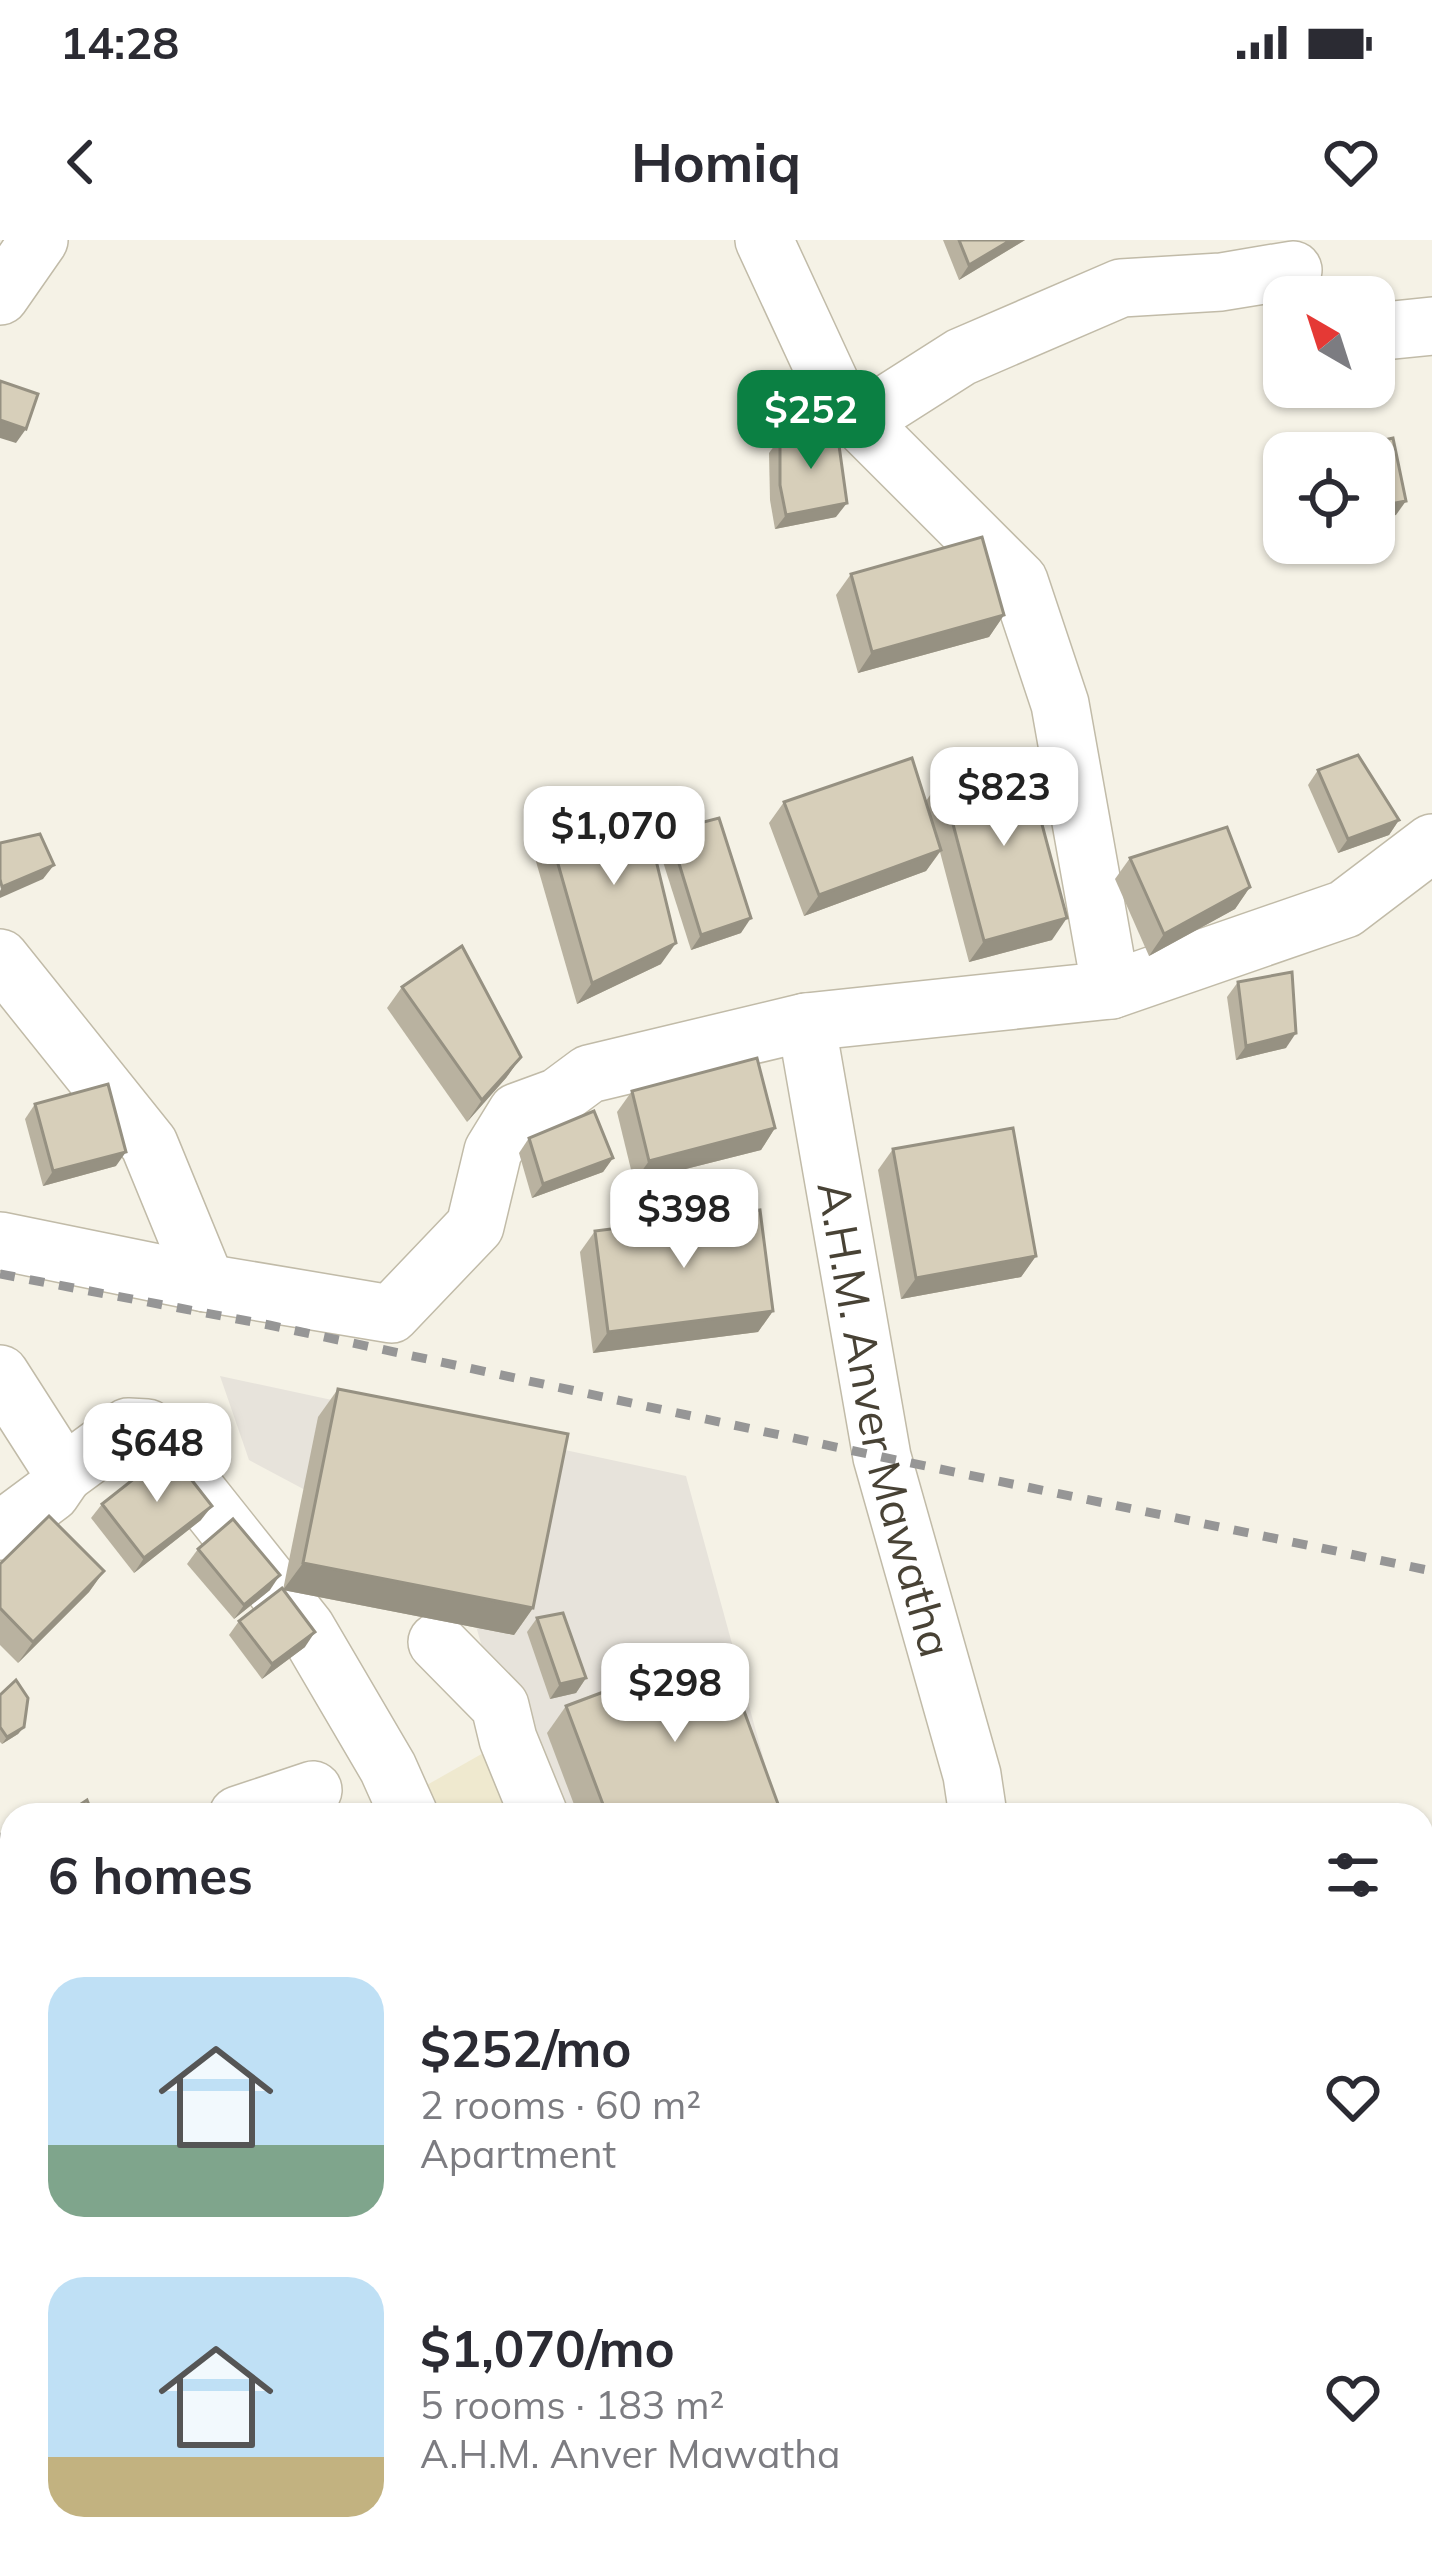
<!DOCTYPE html>
<meta charset="utf-8">
<style>
:root{--surface:#fff;--page:#f7f7f7;--text:#2b2b33;--muted:#7c7c81;--accent:#0b8043}
body{margin:0;font-family:Mulish,sans-serif;background:var(--page);color:var(--text);height:100vh;display:flex;flex-direction:column;font-size:45px;white-space:nowrap}
*{box-sizing:border-box;margin:0}
p{font-size:39px;color:var(--muted)}
.icon{flex:none;width:66px;height:66px;fill:none;stroke:currentColor;stroke-width:2;stroke-linecap:round;stroke-linejoin:round}
.map{position:relative;flex:1;overflow:hidden}
.details{position:absolute;left:0px;top:1563px;width:1434px;height:768px;display:flex;flex-direction:column;background:var(--surface);border-radius:36px 36px 0 0;box-shadow:0 3px 9px #0004}
.details>*{flex:none}
.needle{width:78px;rotate:321deg}
.tools{position:absolute;left:1263px;top:36px;display:grid;gap:24px}
.tools a{display:grid;place-items:center;width:132px;height:132px;border-radius:24px;background:var(--surface);box-shadow:0 3px 9px #0004;font-size:60px}
.price{position:absolute;translate:-50% -102px;padding:0 27px;border-radius:24px;background:#fff;color:#222;font-size:39px;line-height:78px;filter:drop-shadow(0 3px 6px #0008)}
.price::after{content:'';position:absolute;left:50%;top:72px;width:36px;height:27px;margin-left:-18px;background:inherit;clip-path:polygon(0 0,100% 0,50% 100%)}
.price.on{background:var(--accent);color:#fff}
ul{padding:0;list-style:none}
li{display:flex;align-items:center;gap:36px;height:300px;padding:0 48px}
li span{display:grid;place-items:center;flex:none;width:336px;height:240px;border-radius:36px;color:#555}
li>.icon{margin-inline-start:auto}
span .icon{width:144px;height:144px;fill:#fffc;stroke-width:1}
li b{font-size:51px}
h2{display:flex;justify-content:space-between;align-items:center;height:144px;padding:0 48px;font-size:51px}
.status{display:flex;justify-content:space-between;align-items:center;height:84px;padding:0 60px;background:var(--surface);direction:ltr}
.status svg{height:33px;fill:currentColor}
header{display:flex;justify-content:space-between;align-items:center;height:156px;padding:0 48px;background:var(--surface);font-size:54px;font-weight:700}
.map>svg:first-child{display:block}
.commercial{fill:#f8ebcf}
.industrial{fill:#e7e3db}
.education{fill:#efe9cf}
.sand{fill:#fcf5be}
.lines{fill:none;stroke-linecap:round;stroke-linejoin:round}
.minor-casing{stroke:#c1bba8;stroke-width:60}
.highway-casing{stroke:#ebb729;stroke-width:69}
.minor{stroke:#fff;stroke-width:57}
.highway{stroke:#ffdb67;stroke-width:66}
.rail{stroke:#969696;stroke-width:9;stroke-dasharray:15 15;stroke-linecap:butt}
.wall{fill:#b9b2a0}
.shaded-wall{fill:#969182}
.building{fill:#d7cfba;stroke:#969182;stroke-width:3}
.labels{text-anchor:middle;dominant-baseline:central;stroke-width:9;stroke-linejoin:round;paint-order:stroke}
.street-label{font-size:45px;fill:#484235;stroke:#fff}
</style>
<div class="status"><b>14:28</b><svg viewBox="0 0 49 12"><path d="M0 12V9h3v3zM5 12V6h3v6zM10 12V3h3v9zM15 12V0h3v12zM26 1h20v11H26zM47 4h2v5h-2z"/></svg></div>
<header><svg class="icon" aria-label="back" viewBox="0 0 24 24"><path d="M15 5l-7 7 7 7"/></svg>Homiq<svg class="icon" aria-label="heart" viewBox="0 0 24 24"><path d="M12 20l-8-8c-3-5 5-10 8-4 3-6 11-1 8 4z"/></svg></header>
<div class="map">
<svg width="1432" height="2331" viewBox="0 0 1432 2331">
<rect width="100%" height="100%" fill="#f5f2e6"/>
<g class="commercial">
<polygon points="1422,1920 1432,1920 1432,2138 1422,2137"/>
<polygon points="164,2319 671,2319 645,2331 143,2331"/>
</g>
<polygon class="industrial" points="220,1136 686,1236 779,1575 539,1575 508,1499 461,1333 249,1220"/>
<g class="education">
<polygon points="508,1499 539,1575 374,1575"/>
<polygon points="12,1783 12,2315 0,2323 0,1790"/>
</g>
<polygon class="sand" points="1422,2137 1432,2138 1432,2331 645,2331 671,2319 1422,2319"/>
<g class="lines">
<defs>
<g id="minor">
<polyline points="0,56 39,0"/>
<polyline points="1374,92 1432,86"/>
<polyline points="859,182 961,117 1121,48 1221,42 1293,30"/>
<polyline points="0,718 149,904 206,1043"/>
<polyline points="1111,750 1345,669 1432,603"/>
<path id="s1" d="M806 782 882 1217 972 1535 978 1575"/>
<polyline points="0,1001 206,1043 391,1074 475,986 493,911 517,872 558,857 589,834 806,782 1111,750 1060,464 1019,341 838,160 764,0"/>
<polyline points="0,1134 64,1234 128,1187 147,1188 306,1388 388,1528 409,1575"/>
<polyline points="0,1291 51,1253 64,1234"/>
<polyline points="437,1402 500,1466 508,1499 539,1575"/>
<polyline points="238,1575 313,1550"/>
<polyline points="0,1751 12,1746"/>
</g>
<g id="highway">
<polyline points="1422,1920 1432,1920"/>
<polyline points="85,2331 107,2319"/>
</g>
</defs>
<use href="#minor" class="minor-casing"/>
<use href="#highway" class="highway-casing"/>
<use href="#minor" class="minor"/>
<use href="#highway" class="highway"/>
<polyline class="rail" points="0,1034 269,1085 882,1217 1432,1331"/>
</g>
<g class="wall">
<polygon points="943,0 1025,0 959,40"/>
<polygon points="780,198 836,277 775,289 770,260 769,213"/>
<polygon points="851,334 1004,375 989,397 858,433 836,355"/>
<polygon points="1318,530 1399,580 1389,595 1338,613 1308,545"/>
<polygon points="941,539 1052,700 969,722 940,612 926,631 804,676 769,583 784,562 926,561"/>
<polygon points="669,591 741,693 691,710 658,606"/>
<polygon points="550,596 661,724 577,764 535,618"/>
<polygon points="1130,618 1250,647 1235,669 1149,716 1115,639"/>
<polygon points="1238,742 1286,808 1236,820 1227,757"/>
<polygon points="402,747 521,817 506,838 467,882 387,768"/>
<polygon points="632,851 775,888 761,910 634,942 617,872"/>
<polygon points="35,864 116,926 43,946 25,879"/>
<polygon points="529,898 613,918 603,932 532,958 519,913"/>
<polygon points="893,909 1036,1016 1021,1037 901,1059 878,930"/>
<polygon points="595,991 773,1071 758,1092 593,1113 580,1012"/>
<polygon points="338,1149 533,1368 514,1395 283,1350 318,1177"/>
<polygon points="102,1264 201,1280 134,1333 91,1278"/>
<polygon points="198,1309 270,1350 234,1379 187,1324"/>
<polygon points="0,1324 104,1331 89,1352 18,1423 0,1405"/>
<polygon points="537,1378 586,1438 576,1453 550,1459 527,1392"/>
<polygon points="239,1381 305,1407 262,1439 229,1395"/>
<polygon points="0,1455 24,1487 18,1494 2,1504 0,1502"/>
<polygon points="566,1466 782,1575 578,1575 547,1493"/>
<polygon points="0,1597 12,1612 12,1660 8,1664 0,1652"/>
<polygon points="12,1838 12,1901 0,1878 0,1850 6,1841"/>
<polygon points="241,2319 439,2319 411,2331 248,2331"/>
<polygon points="468,2319 494,2319 472,2329"/>
</g>
<g class="shaded-wall">
<polygon points="1011,0 1025,0 959,40 969,25"/>
<polygon points="0,180 26,189 16,203 0,198"/>
<polygon points="1406,261 1396,275 1374,280 1374,267"/>
<polygon points="847,263 836,277 775,289 786,275"/>
<polygon points="1004,375 989,397 858,433 872,412"/>
<polygon points="1399,580 1389,595 1338,613 1348,599"/>
<polygon points="941,610 926,631 804,676 819,655"/>
<polygon points="54,625 43,639 0,658 0,651 2,647"/>
<polygon points="1250,647 1235,669 1149,716 1164,694"/>
<polygon points="751,678 741,693 691,710 701,695"/>
<polygon points="1067,678 1052,700 969,722 984,701"/>
<polygon points="676,703 661,724 577,764 592,743"/>
<polygon points="1296,793 1286,808 1236,820 1246,806"/>
<polygon points="521,817 506,838 467,882 482,860"/>
<polygon points="775,888 761,910 634,942 649,921"/>
<polygon points="126,912 116,926 43,946 53,931"/>
<polygon points="613,918 603,932 532,958 543,944"/>
<polygon points="1036,1016 1021,1037 901,1059 916,1038"/>
<polygon points="773,1071 758,1092 593,1113 608,1092"/>
<polygon points="212,1266 201,1280 134,1333 144,1318"/>
<polygon points="303,1323 533,1368 514,1395 283,1350"/>
<polygon points="104,1331 89,1352 18,1423 33,1402"/>
<polygon points="280,1335 270,1350 234,1379 244,1365"/>
<polygon points="315,1392 305,1407 262,1439 272,1424"/>
<polygon points="586,1438 576,1453 550,1459 560,1444"/>
<polygon points="24,1487 18,1494 2,1504 7,1497"/>
<polygon points="12,1987 12,2000 0,2007 0,1994"/>
<polygon points="394,2319 439,2319 411,2331 366,2331"/>
<polygon points="479,2319 494,2319 472,2329"/>
</g>
<g class="building">
<polygon points="959,0 1011,0 969,25"/>
<polygon points="0,141 38,154 26,189 0,180"/>
<polygon points="837,191 847,263 786,275 780,245 780,198"/>
<polygon points="1393,198 1406,261 1374,267 1374,213 1322,213"/>
<polygon points="982,297 1004,375 872,412 851,334"/>
<polygon points="1358,515 1399,580 1348,599 1318,530"/>
<polygon points="1024,517 1067,678 984,701 941,539"/>
<polygon points="912,518 941,610 819,655 784,562"/>
<polygon points="640,554 676,703 592,743 550,596"/>
<polygon points="719,578 751,678 701,695 669,591"/>
<polygon points="1227,587 1250,647 1164,694 1130,618"/>
<polygon points="40,594 54,625 2,647 0,639 0,603"/>
<polygon points="462,706 521,817 482,860 402,747"/>
<polygon points="1292,732 1296,793 1246,806 1238,742"/>
<polygon points="757,818 775,888 649,921 632,851"/>
<polygon points="108,844 126,912 53,931 35,864"/>
<polygon points="594,871 613,918 543,944 529,898"/>
<polygon points="1013,888 1036,1016 916,1038 893,909"/>
<polygon points="760,970 773,1071 608,1092 595,991"/>
<polygon points="338,1149 568,1194 533,1368 303,1323"/>
<polygon points="169,1211 212,1266 144,1318 102,1264"/>
<polygon points="49,1276 104,1331 33,1402 0,1368 0,1324"/>
<polygon points="233,1279 280,1335 244,1365 198,1309"/>
<polygon points="282,1348 315,1392 272,1424 239,1381"/>
<polygon points="563,1373 586,1438 560,1444 537,1378"/>
<polygon points="721,1408 782,1575 607,1575 566,1466"/>
<polygon points="16,1440 28,1458 24,1487 7,1497 0,1487 0,1455"/>
<polygon points="87,1560 93,1575 70,1575 69,1572"/>
<polygon points="1,1596 12,1612 12,1655 0,1637"/>
<polygon points="0,1903 12,1924 12,1987 0,1994"/>
<polygon points="276,2319 394,2319 366,2331 282,2331"/>
</g>
<g class="labels">
<g class="street-label">
<text stroke="none"><textPath href="#s1" startOffset="405">A.H.M. Anver Mawatha</textPath></text>
</g>
</g>
</svg>
<div class="tools">
<a><svg class="needle" viewBox="-14 -14 28 28"><path d="M0-13l5 13h-10z" fill="#e53935"/><path d="M0 13l5-13h-10z" fill="#7c7c81"/></svg></a>
<a><svg class="icon" aria-label="locate" viewBox="0 0 24 24"><circle cx="12" cy="12" r="6"/><path d="M12 2v4M12 18v4M2 12h4M18 12h4"/></svg></a>
</div>
<b class="price on" style="left:811px;top:232px">$252</b>
<b class="price" style="left:1004px;top:609px">$823</b>
<b class="price" style="left:614px;top:648px">$1,070</b>
<b class="price" style="left:684px;top:1031px">$398</b>
<b class="price" style="left:157px;top:1265px">$648</b>
<b class="price" style="left:675px;top:1505px">$298</b>
<section class="details">
<h2>6 homes<svg class="icon" aria-label="filters" viewBox="0 0 24 24"><path d="M4 7h16M4 17h16"/><circle cx="9" cy="7" r="2"/><circle cx="15" cy="17" r="2"/></svg></h2>
<ul>
<li><span style="background:linear-gradient(#bfe0f5 70%,#7fa58c 0)"><svg class="icon" aria-label="home" viewBox="0 0 24 24"><path d="M3 11l9-7 9 7M6 9v11h12V9"/></svg></span><div><b>$252/mo</b><p>2 rooms · 60 m²</p><p>Apartment</p></div><svg class="icon" aria-label="heart" viewBox="0 0 24 24"><path d="M12 20l-8-8c-3-5 5-10 8-4 3-6 11-1 8 4z"/></svg></li>
<li><span style="background:linear-gradient(#bfe0f5 75%,#c2b280 0)"><svg class="icon" aria-label="home" viewBox="0 0 24 24"><path d="M3 11l9-7 9 7M6 9v11h12V9"/></svg></span><div><b>$1,070/mo</b><p>5 rooms · 183 m²</p><p>A.H.M. Anver Mawatha</p></div><svg class="icon" aria-label="heart" viewBox="0 0 24 24"><path d="M12 20l-8-8c-3-5 5-10 8-4 3-6 11-1 8 4z"/></svg></li>
</ul>
</section>
</div>
